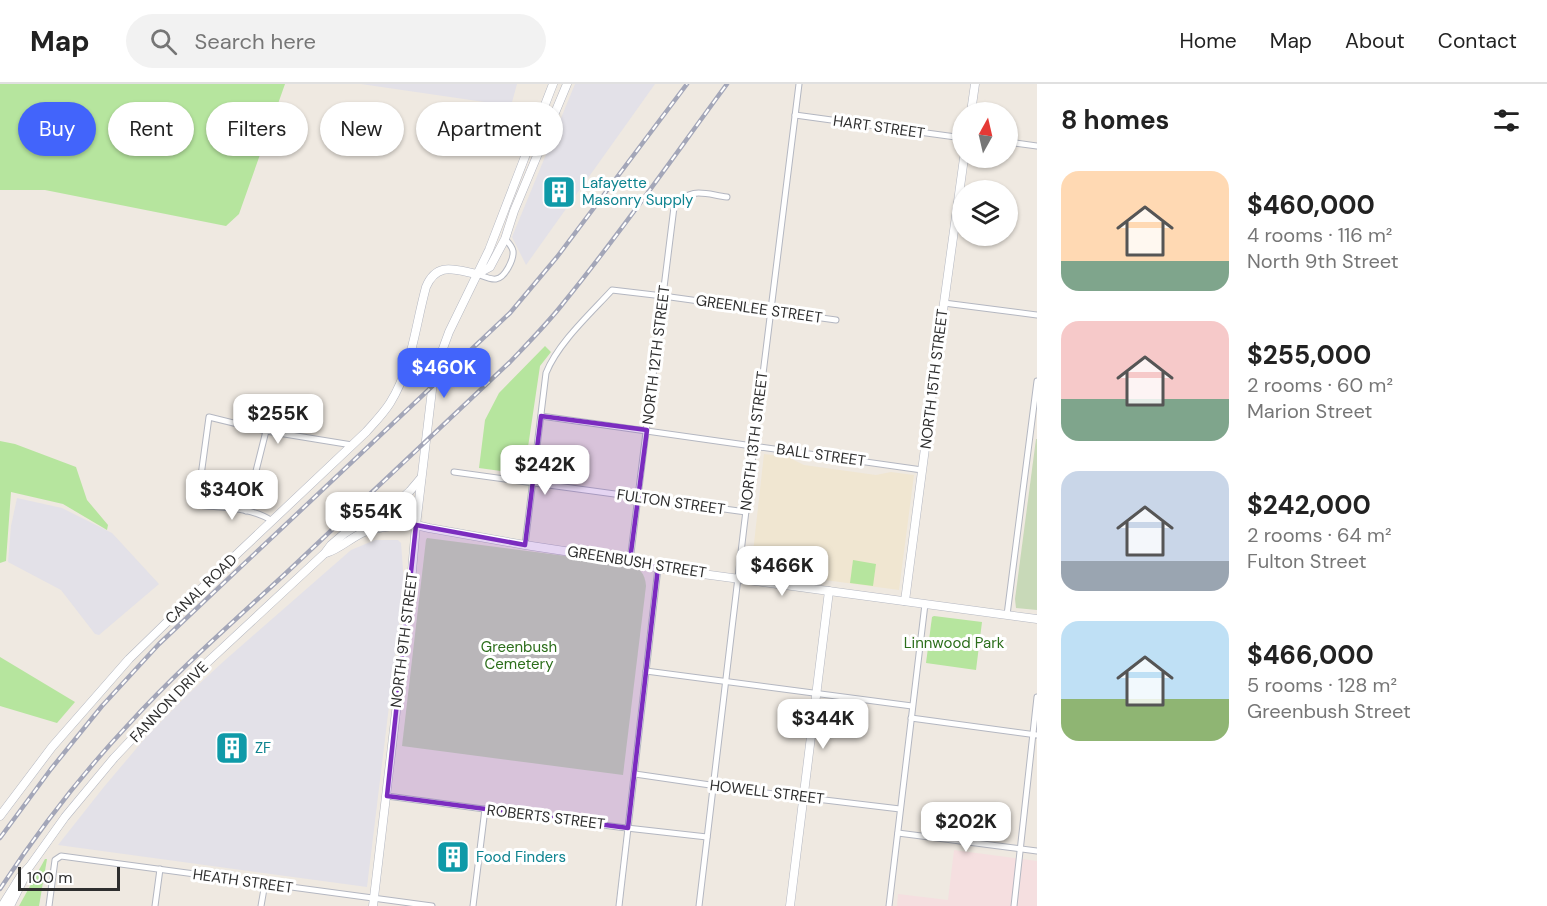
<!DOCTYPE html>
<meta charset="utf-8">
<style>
:root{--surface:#fff;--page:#f2f2f2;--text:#222;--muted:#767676;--line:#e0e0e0;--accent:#4264fb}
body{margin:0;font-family:"DM Sans",sans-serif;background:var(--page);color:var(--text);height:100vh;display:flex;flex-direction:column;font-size:22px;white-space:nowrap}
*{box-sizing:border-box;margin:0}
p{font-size:20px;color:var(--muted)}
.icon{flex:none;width:33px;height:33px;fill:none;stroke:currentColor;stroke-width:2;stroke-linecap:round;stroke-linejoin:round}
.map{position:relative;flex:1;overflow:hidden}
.drawer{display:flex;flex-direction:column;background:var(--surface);width:510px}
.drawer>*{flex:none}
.guide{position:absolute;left:18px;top:18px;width:570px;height:54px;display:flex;gap:12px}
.needle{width:39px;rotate:8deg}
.tools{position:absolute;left:952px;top:18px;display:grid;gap:12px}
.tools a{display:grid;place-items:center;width:66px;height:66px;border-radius:50%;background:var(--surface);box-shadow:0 2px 4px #0004;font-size:30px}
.scale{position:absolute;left:18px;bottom:15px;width:102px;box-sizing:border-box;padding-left:6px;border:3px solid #2e2e2e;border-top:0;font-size:16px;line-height:21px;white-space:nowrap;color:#2e2e2e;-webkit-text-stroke:4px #fff;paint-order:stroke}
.price{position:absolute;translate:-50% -51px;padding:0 14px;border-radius:12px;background:#fff;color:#222;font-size:20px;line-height:39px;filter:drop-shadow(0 2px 3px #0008)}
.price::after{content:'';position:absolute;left:50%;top:36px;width:18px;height:14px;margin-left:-9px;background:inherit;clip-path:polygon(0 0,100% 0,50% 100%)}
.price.active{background:var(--accent);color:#fff}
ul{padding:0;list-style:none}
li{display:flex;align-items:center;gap:18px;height:150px;padding:0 24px}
li span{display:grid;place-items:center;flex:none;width:168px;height:120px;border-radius:18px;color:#555}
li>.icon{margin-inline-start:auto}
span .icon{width:72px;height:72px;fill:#fffc;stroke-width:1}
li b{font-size:26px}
h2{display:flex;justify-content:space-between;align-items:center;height:72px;padding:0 24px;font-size:26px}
.chip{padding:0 21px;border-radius:27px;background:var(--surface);box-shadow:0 2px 4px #0004;font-size:21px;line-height:54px}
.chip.active{background:var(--accent);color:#fff}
header{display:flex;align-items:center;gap:36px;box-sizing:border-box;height:84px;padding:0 30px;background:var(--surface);border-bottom:2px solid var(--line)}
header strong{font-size:28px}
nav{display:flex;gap:33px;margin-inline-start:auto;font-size:21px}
.search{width:420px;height:54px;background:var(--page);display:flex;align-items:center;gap:15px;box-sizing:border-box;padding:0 21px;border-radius:33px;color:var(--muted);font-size:22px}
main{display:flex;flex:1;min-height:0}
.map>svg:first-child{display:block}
.industrial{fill:#e3e1e8}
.education{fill:#f0e6d1}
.medical{fill:#f5dfe0}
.green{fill:#b6e59e}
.cemetery{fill:#c8d9b8}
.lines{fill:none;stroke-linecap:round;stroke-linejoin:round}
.street-casing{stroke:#b4b7c1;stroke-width:7}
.secondary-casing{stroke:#b4b7c1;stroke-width:9}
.street{stroke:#fff;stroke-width:5}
.secondary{stroke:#fff;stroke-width:8}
.rail-casing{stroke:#a3a6b8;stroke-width:4.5}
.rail{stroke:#fff;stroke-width:2;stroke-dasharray:7;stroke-linecap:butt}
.marked{fill:#7b2cbf;fill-opacity:0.2;stroke:#7b2cbf;stroke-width:4.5;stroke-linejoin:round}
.labels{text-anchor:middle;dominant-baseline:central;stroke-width:6;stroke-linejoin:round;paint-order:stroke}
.street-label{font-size:15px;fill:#2e2e2e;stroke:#fff}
.culture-label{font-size:15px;fill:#0d838f;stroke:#fff;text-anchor:start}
.park-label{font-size:15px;fill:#2c6e1b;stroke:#fff}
</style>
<header>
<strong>Map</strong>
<div class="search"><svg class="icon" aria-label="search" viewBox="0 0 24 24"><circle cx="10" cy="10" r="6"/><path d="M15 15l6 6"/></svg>Search here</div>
<nav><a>Home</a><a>Map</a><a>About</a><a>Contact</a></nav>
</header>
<main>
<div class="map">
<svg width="1037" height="822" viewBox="0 0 1037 822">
<rect width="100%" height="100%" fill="#efe9e1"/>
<g class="industrial">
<polygon points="361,0 517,0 511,22"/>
<polygon points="575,0 655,0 526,181 512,153"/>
<polygon points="17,414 62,424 112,449 159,500 99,551 95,550 61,506 8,478 11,442"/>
<polygon points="375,456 398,456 401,459 404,499 367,803 58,761 103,704 146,653 185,613 224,577 351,466"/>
</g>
<polygon class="education" points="764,370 788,373 804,381 876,391 891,388 914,391 899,506 751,486"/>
<polygon class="medical" points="954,766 1037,777 1037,822 897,822 898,810 948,816"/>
<g class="green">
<polygon points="0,0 285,0 239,130 226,142 45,106 0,106"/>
<polygon points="545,262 551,268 540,282 524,390 479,384 485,336 499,309"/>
<polygon points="0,357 15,360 76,383 87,416 108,441 107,446 63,420 11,408 6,477 0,479"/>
<polygon points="853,476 876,480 873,502 850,499"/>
<polygon points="934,532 982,538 976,586 926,579 932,533"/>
<polygon points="0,573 75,618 57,639 0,622"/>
<polygon points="45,775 47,775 39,822 19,822"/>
</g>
<g class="cemetery">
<polygon points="1036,355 1037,355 1037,526 1016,524 1015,515"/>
<path d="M427 454 628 480C640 484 645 489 646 502L623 691 402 662 426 456Z"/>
</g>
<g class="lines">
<defs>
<g id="street">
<polyline points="795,31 963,54"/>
<polyline points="1008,58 1037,62"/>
<path d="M477 190C483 192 491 196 496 195 505 194 514 175 513 167 512 162 508 158 505 155"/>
<polyline points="944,219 1037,231"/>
<polyline points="541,332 922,386"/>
<polyline points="454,388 746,428"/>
<polyline points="246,427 266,347"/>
<path d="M272 437C252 423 221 424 197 421L209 333 266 347 352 361"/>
<path d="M525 461 546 289C558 259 590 230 612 206L663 212 836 236"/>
<path d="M630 477 674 123C691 102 704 110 727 113"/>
<polyline points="1007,531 1037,297"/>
<polyline points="646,587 912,622"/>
<polyline points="911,634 1037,651"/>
<polyline points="635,690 758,708 900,725"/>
<polyline points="387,712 618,743 707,753"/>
<polyline points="898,749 1037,767"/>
<polyline points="49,822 55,776 61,772 432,822"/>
<polyline points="155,822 160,785"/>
<polyline points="261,822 265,799"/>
<polyline points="473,822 485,725"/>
<polyline points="619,822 658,484"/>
<polyline points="699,822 744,443 799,0"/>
<polyline points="889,822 925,520"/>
<polyline points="1014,822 1037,613"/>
</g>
<g id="secondary">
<polyline points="971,28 975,0"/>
<polyline points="477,190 490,183 505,155 514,127 567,0"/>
<polyline points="367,435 400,416 410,407 421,394"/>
<path d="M326 469C340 465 350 454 364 448 381 441 398 443 416 441"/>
<polyline points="905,517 944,219 964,74"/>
<path d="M0 732 52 663 129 575 239 468 366 348C374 339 383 330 390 319 412 284 415 243 426 203 437 177 455 186 477 190"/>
<polyline points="2,822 20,793 30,782 65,733 114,674 184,600 325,469 331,461 345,449 361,439 383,435 407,435 416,441 429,444 525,461 630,477 658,484 1037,535"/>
<polyline points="10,822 28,786"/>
<polyline points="373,822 410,510 416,441 434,289 449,248 489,166 553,0"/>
<polyline points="790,822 829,507"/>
</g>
</defs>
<use href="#street" class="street-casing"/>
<use href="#secondary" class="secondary-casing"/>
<use href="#street" class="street"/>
<use href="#secondary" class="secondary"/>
<defs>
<g id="rail">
<polyline points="0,754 51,685 102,622 159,560 510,229 557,173 687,0"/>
<path d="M0 805C38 747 80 692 128 641 177 587 232 539 285 490 360 420 435 349 510 278 529 258 548 239 565 217 622 147 674 72 727 0"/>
</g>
</defs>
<use href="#rail" class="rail-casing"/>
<use href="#rail" class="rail"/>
</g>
<path class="marked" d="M541 332 647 346 630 476 658 484 628 744 387 712 416 441 525 461Z"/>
<defs>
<symbol id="building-square" viewBox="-11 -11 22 22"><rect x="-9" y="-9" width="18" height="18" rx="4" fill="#0f9aa8" stroke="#fff"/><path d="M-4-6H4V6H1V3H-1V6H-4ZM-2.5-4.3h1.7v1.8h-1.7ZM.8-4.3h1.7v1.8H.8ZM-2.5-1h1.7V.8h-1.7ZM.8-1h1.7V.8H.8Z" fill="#fff"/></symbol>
</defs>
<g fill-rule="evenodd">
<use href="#building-square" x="540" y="89" width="38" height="38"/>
<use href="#building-square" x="213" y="645" width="38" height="38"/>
<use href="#building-square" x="434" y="754" width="38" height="38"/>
</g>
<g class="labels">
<g class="street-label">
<text transform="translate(879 43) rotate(8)">HART STREET</text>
<text transform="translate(759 225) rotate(8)">GREENLEE STREET</text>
<text transform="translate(656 271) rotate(-83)">NORTH 12TH STREET</text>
<text transform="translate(934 295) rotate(-83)">NORTH 15TH STREET</text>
<text transform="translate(754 357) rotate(-83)">NORTH 13TH STREET</text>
<text transform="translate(821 371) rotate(8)">BALL STREET</text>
<text transform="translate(671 418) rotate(8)">FULTON STREET</text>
<text transform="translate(637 478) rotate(9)">GREENBUSH STREET</text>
<text transform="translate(201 505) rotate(-44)">CANAL ROAD</text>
<text transform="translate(404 556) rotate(-83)">NORTH 9TH STREET</text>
<text transform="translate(169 618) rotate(-46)">FANNON DRIVE</text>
<text transform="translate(767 708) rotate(7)">HOWELL STREET</text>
<text transform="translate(546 733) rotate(7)">ROBERTS STREET</text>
<text transform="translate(243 797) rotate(8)">HEATH STREET</text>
</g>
<g class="culture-label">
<text x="582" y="99">Lafayette<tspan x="582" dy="17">Masonry Supply</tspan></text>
<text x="255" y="664">ZF</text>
<text x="476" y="773">Food Finders</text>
</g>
<g class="park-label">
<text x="954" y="559">Linnwood Park</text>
<text x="519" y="563">Greenbush<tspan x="519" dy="17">Cemetery</tspan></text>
</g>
</g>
</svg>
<div class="tools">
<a><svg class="needle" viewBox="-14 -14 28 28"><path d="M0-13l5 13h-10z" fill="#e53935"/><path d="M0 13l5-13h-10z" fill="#767676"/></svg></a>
<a><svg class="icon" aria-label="layers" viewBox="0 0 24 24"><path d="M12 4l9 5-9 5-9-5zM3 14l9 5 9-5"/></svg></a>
</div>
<div class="scale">100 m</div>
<b class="price active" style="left:444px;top:315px">$460K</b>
<b class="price" style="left:278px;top:361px">$255K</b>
<b class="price" style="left:545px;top:412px">$242K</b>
<b class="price" style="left:232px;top:437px">$340K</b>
<b class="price" style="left:371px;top:459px">$554K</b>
<b class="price" style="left:782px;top:513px">$466K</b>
<b class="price" style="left:823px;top:666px">$344K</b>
<b class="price" style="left:966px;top:769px">$202K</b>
<div class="guide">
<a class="chip active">Buy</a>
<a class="chip">Rent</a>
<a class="chip">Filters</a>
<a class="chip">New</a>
<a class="chip">Apartment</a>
</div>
</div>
<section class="drawer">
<h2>8 homes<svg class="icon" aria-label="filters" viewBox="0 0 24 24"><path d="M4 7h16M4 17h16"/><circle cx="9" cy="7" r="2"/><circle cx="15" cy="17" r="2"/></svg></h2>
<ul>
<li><span style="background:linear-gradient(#ffd9b3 75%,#7fa58c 0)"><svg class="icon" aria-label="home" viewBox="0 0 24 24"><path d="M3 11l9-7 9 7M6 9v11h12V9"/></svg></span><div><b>$460,000</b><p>4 rooms · 116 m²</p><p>North 9th Street</p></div></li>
<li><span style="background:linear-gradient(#f6c9c9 65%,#7fa58c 0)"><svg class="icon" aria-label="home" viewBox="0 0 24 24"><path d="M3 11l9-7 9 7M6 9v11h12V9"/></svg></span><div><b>$255,000</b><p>2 rooms · 60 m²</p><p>Marion Street</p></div></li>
<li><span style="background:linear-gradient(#c9d6e8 75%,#9aa5b1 0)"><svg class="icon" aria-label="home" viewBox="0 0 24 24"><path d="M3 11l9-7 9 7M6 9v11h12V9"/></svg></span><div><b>$242,000</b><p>2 rooms · 64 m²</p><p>Fulton Street</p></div></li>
<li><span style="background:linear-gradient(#bfe0f5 65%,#8fb573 0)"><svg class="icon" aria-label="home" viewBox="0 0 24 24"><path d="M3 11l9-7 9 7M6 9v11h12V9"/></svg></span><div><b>$466,000</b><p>5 rooms · 128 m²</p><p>Greenbush Street</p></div></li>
</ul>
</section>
</main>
